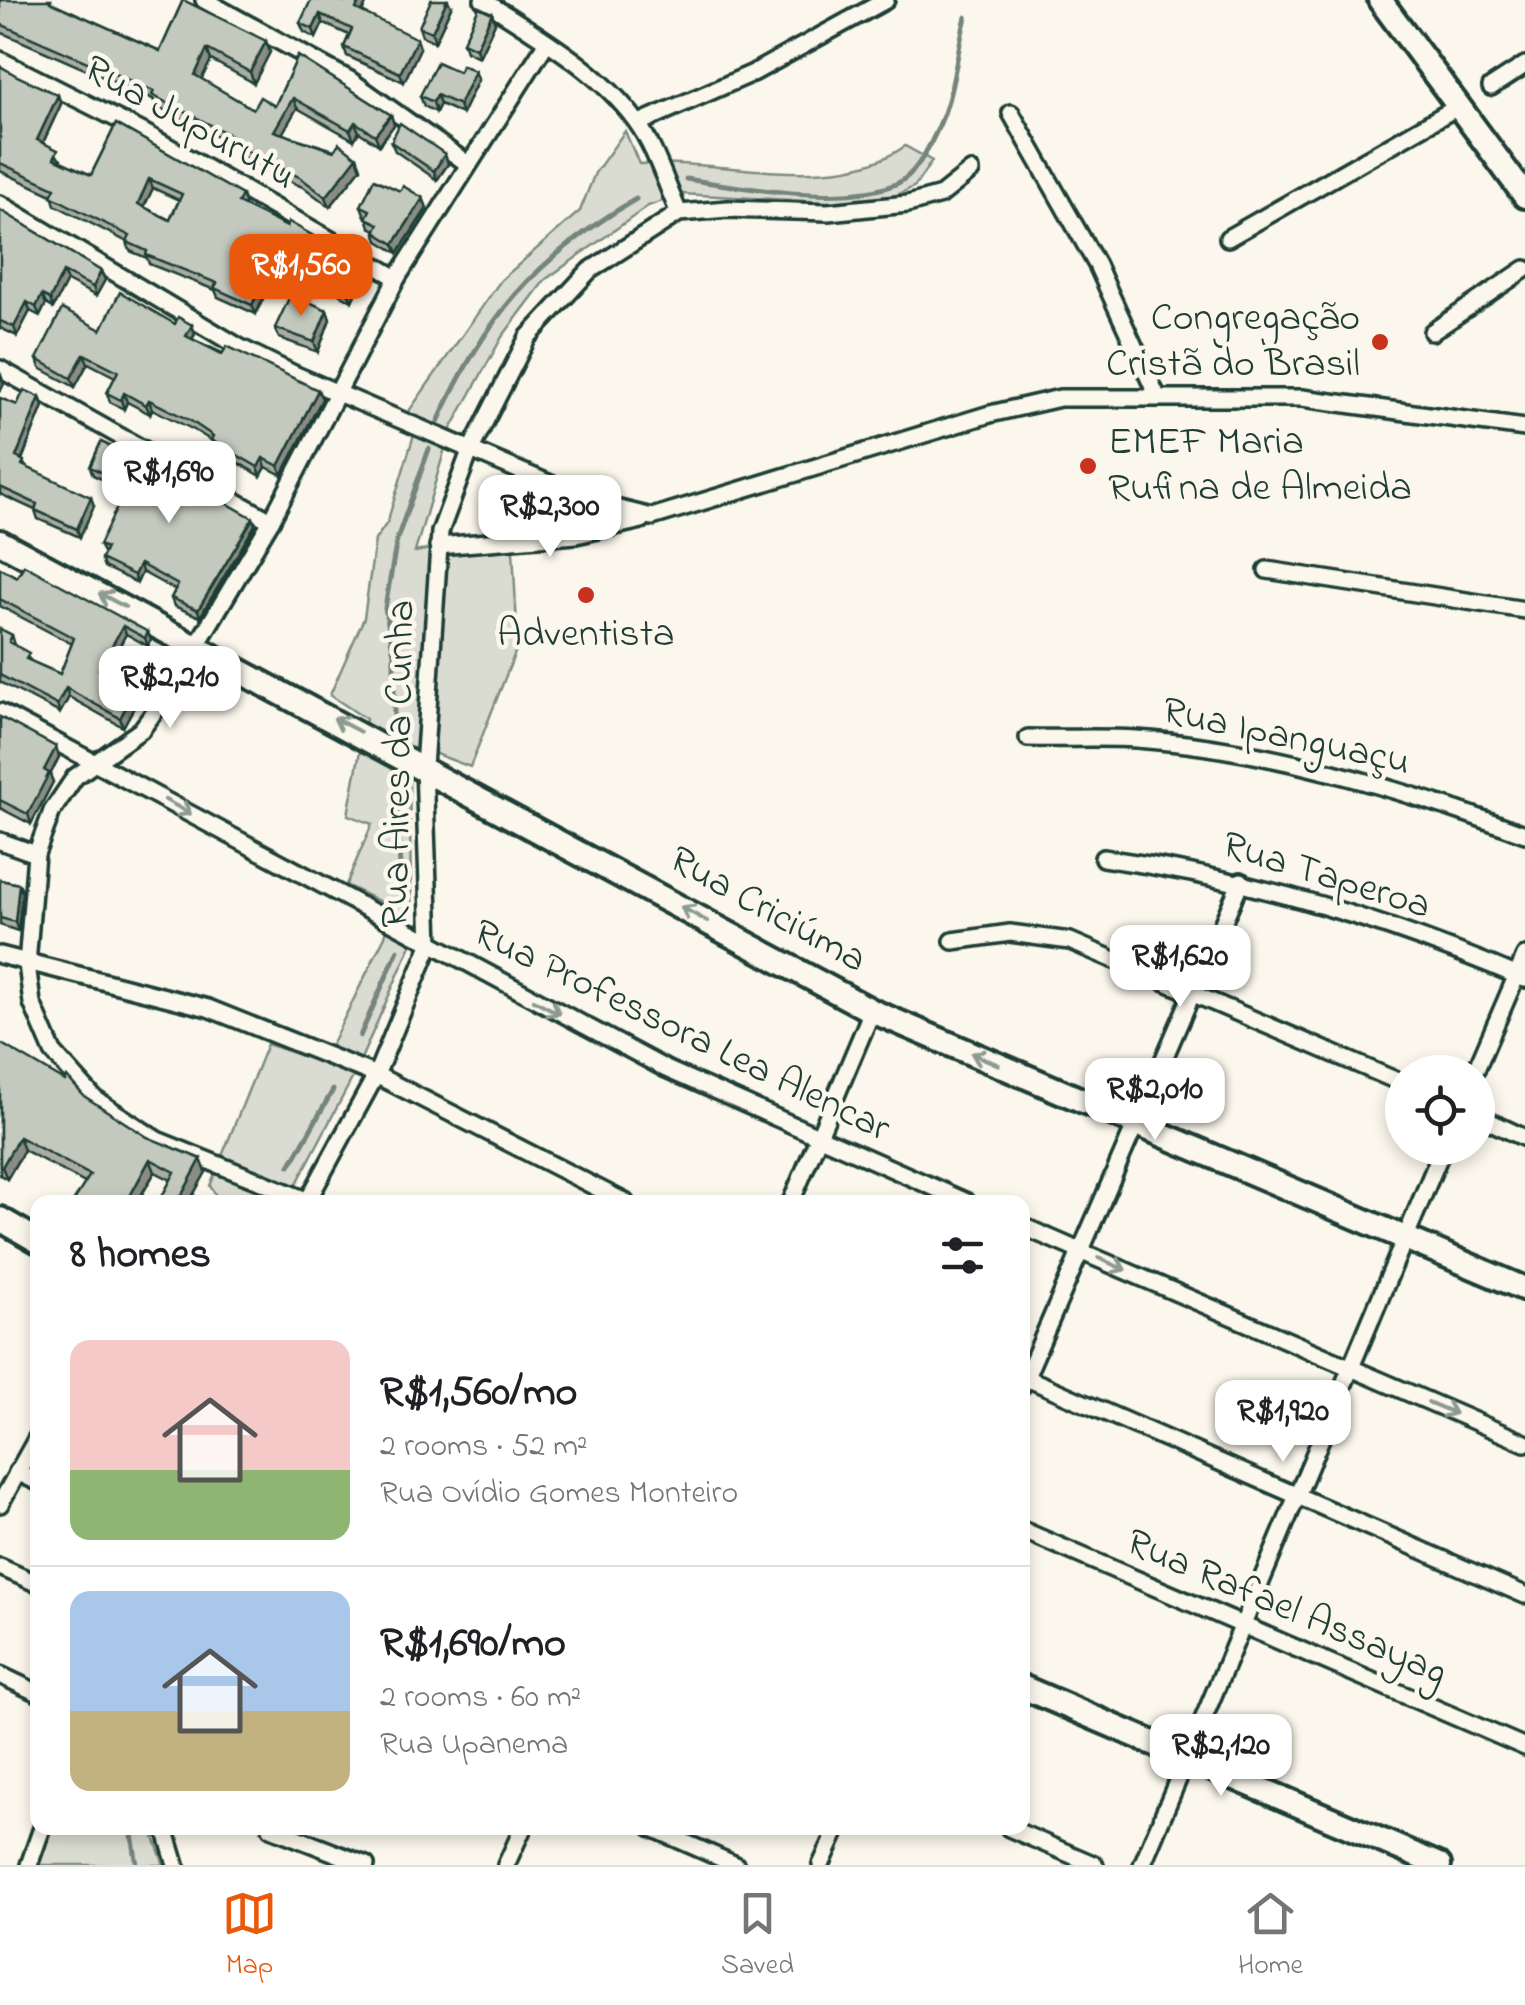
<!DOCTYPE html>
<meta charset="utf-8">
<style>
:root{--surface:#fff;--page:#f6f6f6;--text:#202124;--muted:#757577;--line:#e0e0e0;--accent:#ea580c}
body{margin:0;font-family:"Indie Flower",sans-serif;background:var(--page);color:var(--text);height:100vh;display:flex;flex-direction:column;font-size:38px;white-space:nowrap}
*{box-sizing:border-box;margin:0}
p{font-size:32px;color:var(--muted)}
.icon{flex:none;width:55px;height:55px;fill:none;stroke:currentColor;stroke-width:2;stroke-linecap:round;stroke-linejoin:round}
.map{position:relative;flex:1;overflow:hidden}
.drawer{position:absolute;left:30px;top:1195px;width:1000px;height:640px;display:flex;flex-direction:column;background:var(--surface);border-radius:20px;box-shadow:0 5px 15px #0003}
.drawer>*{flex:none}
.controls{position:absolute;left:1385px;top:1055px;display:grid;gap:20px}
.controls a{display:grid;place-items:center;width:110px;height:110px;border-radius:50%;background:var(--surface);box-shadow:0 5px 15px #0003;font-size:50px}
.price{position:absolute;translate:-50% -85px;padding:0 22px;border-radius:20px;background:#fff;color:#222;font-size:32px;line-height:65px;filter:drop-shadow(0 2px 5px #0008)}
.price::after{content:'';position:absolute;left:50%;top:60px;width:30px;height:22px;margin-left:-15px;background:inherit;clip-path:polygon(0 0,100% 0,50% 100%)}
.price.selected{background:var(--accent);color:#fff}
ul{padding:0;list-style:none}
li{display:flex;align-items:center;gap:30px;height:250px;padding:0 40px}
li+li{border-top:2px solid var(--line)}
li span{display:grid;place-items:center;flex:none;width:280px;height:200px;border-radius:20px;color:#555}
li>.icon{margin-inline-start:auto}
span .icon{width:120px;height:120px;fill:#fffc;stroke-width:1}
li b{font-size:42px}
h2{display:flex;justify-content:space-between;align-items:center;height:120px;padding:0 40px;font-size:42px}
.menu{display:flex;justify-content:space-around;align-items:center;height:140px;border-top:2px solid var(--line);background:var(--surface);font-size:28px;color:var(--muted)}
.menu a{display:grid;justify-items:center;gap:5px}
.menu .selected{color:var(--accent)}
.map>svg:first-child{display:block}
.green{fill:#dbdcd1;stroke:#7d8c82;stroke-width:2.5}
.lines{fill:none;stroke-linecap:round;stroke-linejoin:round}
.stream{stroke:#74847b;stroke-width:5}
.street-casing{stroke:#1f3d34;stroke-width:22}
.secondary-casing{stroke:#1f3d34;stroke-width:30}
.street{stroke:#fbf7ec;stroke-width:15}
.secondary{stroke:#fbf7ec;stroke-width:22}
.wall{fill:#a9ada3;stroke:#1f3d34;stroke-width:2.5;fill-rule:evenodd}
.shaded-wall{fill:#898d85;stroke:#1f3d34;stroke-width:2.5}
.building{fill:#c4c9be;stroke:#1f3d34;stroke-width:2.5;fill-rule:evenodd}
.oneway{stroke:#8d9a90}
.poi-dot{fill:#c8321e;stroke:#fbf7ec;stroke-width:4}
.labels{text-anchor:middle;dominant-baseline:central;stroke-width:9;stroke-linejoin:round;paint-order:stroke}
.street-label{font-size:40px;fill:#1f3d34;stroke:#fbf7ec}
.poi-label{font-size:40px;fill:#1f3d34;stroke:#fbf7ec;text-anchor:end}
</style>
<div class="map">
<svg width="1525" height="1865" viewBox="0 0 1525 1865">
<rect width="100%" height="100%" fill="#fbf7ec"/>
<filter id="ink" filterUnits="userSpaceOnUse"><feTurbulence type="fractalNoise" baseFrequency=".01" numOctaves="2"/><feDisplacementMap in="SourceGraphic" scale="20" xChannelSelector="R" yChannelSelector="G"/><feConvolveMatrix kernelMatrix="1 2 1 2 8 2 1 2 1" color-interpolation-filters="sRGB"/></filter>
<g filter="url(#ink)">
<g class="green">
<path d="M625 131 639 164C719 158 837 196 905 146L932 161 915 186 897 195 843 203 682 194 648 206 545 280 502 337 450 431 415 552 512 532 518 645 470 767 436 754 409 770 412 943 353 1077 287 1202H220L210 1186 267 1044 322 1063 385 936 391 907 346 885 372 824 348 815 366 719 330 695 364 618 375 540 387 523 413 438 409 411 501 280 580 211 595 173Z"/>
<polygon points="45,1828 151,1828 164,1865 32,1865"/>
</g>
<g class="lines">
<g class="stream">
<path d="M686 179C741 187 846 207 898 183 917 174 933 140 941 121 954 90 957 50 966 17"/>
<path d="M437 424C485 317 534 259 636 199"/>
<polyline points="394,723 394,654 385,608 397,539 429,449"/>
<polyline points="394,768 402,899"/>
<polyline points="360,1036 398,950"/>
<polyline points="290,1166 333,1090"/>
<polyline points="131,1828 137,1865"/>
</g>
<defs>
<g id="street">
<polyline points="204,0 350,80 468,164"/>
<path d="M483 0C535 34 599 70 636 121 655 147 666 184 679 213"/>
<polyline points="0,60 143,132 397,278"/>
<polyline points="1491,87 1525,65"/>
<polyline points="1011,113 1097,265 1157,396"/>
<polyline points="639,123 753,73 886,0"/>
<polyline points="0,204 239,347 296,375 595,503 652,517 990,414 1060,398 1302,398 1525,428"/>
<polyline points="1228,238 1459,106"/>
<polyline points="1432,332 1525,269"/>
<polyline points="0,369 271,521"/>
<polyline points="438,546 576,535 642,520"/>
<polyline points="1267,570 1525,610"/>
<polyline points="0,712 666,1069 967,1202"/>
<path d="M1028 738C1064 739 1100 737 1136 739 1267 748 1401 789 1525 834"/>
<polyline points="0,841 36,854"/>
<path d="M1103 858C1250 878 1389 921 1525 979"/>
<polyline points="953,941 1010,933 1070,941 1402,1083"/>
<polyline points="0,955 208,1008 376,1075 625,1202"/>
<polyline points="1475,1072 1525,956"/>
<polyline points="1478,1116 1525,1138"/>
<polyline points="307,1202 376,1075 430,945 424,767 440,532 470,451 528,337 589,271 679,213 728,209 828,212 908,204 941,195 971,171"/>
<polyline points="311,1202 157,1140 95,1099 53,1052 32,1003 27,964 36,854 52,811 75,777 141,730 169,692 271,521 397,278 547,42"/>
<polyline points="791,1202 872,1011"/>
<polyline points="1022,1226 1525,1443"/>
<polyline points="1022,1376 1525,1595"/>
<polyline points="1022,1386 1241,881"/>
<polyline points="17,1472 38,1482"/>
<polyline points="0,1504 38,1436"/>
<polyline points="1022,1530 1525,1747"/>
<polyline points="0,1567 38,1584"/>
<polyline points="0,1675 38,1693"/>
<polyline points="165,1828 176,1865"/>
<polyline points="271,1828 366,1865"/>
<polyline points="652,1828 736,1865"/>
<polyline points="1009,1828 1095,1865"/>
<polyline points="29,1865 42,1828"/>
<polyline points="506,1865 523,1828"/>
<polyline points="821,1865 838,1828"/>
<polyline points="1142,1865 1443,1148"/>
</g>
<g id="secondary">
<polyline points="1380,0 1525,196"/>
<polyline points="0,542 872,1011 1525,1289"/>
<polyline points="0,1219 38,1241"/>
<polyline points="1022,1687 1439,1865"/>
</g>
</defs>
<use href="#street" class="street-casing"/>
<use href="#secondary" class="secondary-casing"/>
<use href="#street" class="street"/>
<use href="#secondary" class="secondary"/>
</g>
<g class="wall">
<polygon points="0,0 57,5 160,51 183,0 270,52 254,83 211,60 201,79 253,109 275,106 298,56 391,115 394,125 379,145 359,132 354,140 297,108 282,134 357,157 361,168 330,207 305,188 287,180 284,186 271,180 268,171 237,154 234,145 156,106 153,99 0,32"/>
<polygon points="345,0 367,0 362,12 420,48 404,82 347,56 344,47 349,35 323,23 316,38 304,32 300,23"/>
<polygon points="451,7 435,42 422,36 419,27"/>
<polygon points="492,13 495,23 479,57 466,51 463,42"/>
<path d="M0 66 61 104 43 143 61 159 60 161 91 175 116 124 242 195 245 204 244 206 287 227 326 243 329 252 315 283 278 265 256 314 218 297 215 290 149 264 147 258 130 251 127 242 55 205 52 195 0 171ZM153 188 179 200 170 220 144 207Z"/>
<polygon points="475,71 478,80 462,114 440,104 436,112 424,106 420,96 459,72"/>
<polygon points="391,142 448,164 437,180 395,151"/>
<polygon points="400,191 423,198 427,208 398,253 378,241 375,232 376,230 370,227 367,217 365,216 361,206"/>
<polygon points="0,210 101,271 105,280 96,296 67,281 53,308 46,304 40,316 30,311 17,336 0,328"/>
<polygon points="361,281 352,301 339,294 335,285"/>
<polygon points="327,310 330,319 318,352 279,338 275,328"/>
<polygon points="175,324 192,325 195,334 192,339 322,399 282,475 266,467 261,476 215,449 212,441 194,430 152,409 150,414 127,402 124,409 110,402 107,393 115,377 88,363 75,387 40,368 37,359 101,330"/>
<polygon points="40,397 43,406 22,460 26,467 94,506 80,537 38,519 35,510 0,494 0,398 17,405"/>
<polygon points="101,442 255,525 200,617 174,606 171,598 175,590 142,572 137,583 104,567 101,559 104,554 99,545 130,481 111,470 106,481 93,475 90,467"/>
<polygon points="24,565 151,640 148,646 126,634 105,673 123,682 164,665 167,674 158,688 148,682 123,727 69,697 60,713 0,682 0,629 12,635 15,645 32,662 60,674 72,644 0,606 0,568 17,577"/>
<polygon points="0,717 56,747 59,757 50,775 53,782 31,824 0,808"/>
<polygon points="0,880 19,884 22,892 18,931 0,925"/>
<polygon points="0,1043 147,1137 206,1172 189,1202 159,1202 171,1180 155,1172 139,1200 85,1183 24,1150 7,1179 0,1175"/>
</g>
<g class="shaded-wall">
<polygon points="360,0 367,0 367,1 360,18 356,9"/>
<polygon points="447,0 448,0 451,7 435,42 432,32"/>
<polygon points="492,13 495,23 479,57 476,48"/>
<polygon points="320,14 323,23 316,38 313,29"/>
<polygon points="417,39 420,48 404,82 400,73"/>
<polygon points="266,41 270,52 254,83 250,72"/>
<polygon points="207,49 211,60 198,86 195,75"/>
<polygon points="475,71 478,80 462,114 459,105"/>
<polygon points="58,95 61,104 40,149 37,140"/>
<polygon points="437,95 440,104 436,112 433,102"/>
<polygon points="293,98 297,108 278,141 274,131"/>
<polygon points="391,115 394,125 379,145 375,135"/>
<polygon points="355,122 359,132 354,140 350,130"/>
<polygon points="445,154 448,164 437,180 434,171"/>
<polygon points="357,157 361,168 330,207 326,197"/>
<polygon points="283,169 287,180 284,186 280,176"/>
<polygon points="149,179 153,188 141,213 138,204"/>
<polygon points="423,198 427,208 398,253 394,244"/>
<polygon points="326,243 329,252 315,283 311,274"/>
<polygon points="275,256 278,265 256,314 252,305"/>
<polygon points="101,271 105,280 96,296 93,287"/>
<polygon points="63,272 67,281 53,308 50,299"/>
<polygon points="357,272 361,281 352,301 348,292"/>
<polygon points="42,295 46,304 40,316 36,307"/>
<polygon points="27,302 30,311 17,336 14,327"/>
<polygon points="327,310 330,319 318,352 314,342"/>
<polygon points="192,325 195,334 189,344 186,336"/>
<polygon points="84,354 88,363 75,387 71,378"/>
<polygon points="1,375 4,384 0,392 0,377"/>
<polygon points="318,390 322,399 282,475 279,466"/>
<polygon points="124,393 127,402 124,409 121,400"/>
<polygon points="40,397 43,406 19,466 16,457"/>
<polygon points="149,400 152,409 150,414 146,405"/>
<polygon points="263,458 266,467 261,476 258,467"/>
<polygon points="108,463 111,470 106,481 103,473"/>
<polygon points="91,497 94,506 80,537 77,529"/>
<polygon points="253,518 255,525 200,617 198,610"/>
<polygon points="140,564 142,572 137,583 134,575"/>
<polygon points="123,626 126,634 102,678 99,669"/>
<polygon points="148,632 151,640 148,646 145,638"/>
<polygon points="164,665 167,674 158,688 155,679"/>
<polygon points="144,674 148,682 123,727 120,718"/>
<polygon points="66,688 69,697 60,713 57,705"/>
<polygon points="56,747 59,757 50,775 53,782 31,824 28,814 44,770"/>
<polygon points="19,884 22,892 18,931 15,922"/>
<polygon points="19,1137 24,1150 7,1179 2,1167"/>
<polygon points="150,1159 155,1172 137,1202 130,1196"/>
<polygon points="201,1159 206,1172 189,1202 178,1202"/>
</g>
<g class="building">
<polygon points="0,0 51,0 50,2 160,51 183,0 266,41 250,72 207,49 195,75 253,109 260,97 275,106 298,56 391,115 375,135 355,122 350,130 293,98 274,131 334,151 339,143 357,157 326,197 301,178 283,169 280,176 267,170 270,164 233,143 236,138 152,95 154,91 0,24"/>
<polygon points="311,0 341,0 344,2 345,0 360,0 356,9 417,39 400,73 344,47 352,29 320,14 313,29 300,23"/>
<polygon points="431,0 447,0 432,32 419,27"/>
<polygon points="479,7 492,13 476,48 463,42"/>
<polygon points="437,62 459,72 462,65 475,71 459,105 437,95 433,102 420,96"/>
<path d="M0 66 17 76 58 95 37 140 58 150 54 158 91 175 116 124 242 195 238 203 287 227 289 222 326 243 311 274 275 256 252 305 214 288 217 283 146 255 147 251 127 242 130 236 51 196 55 188 0 163ZM149 179 182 194 170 220 138 204Z"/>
<polygon points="400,123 445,154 434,171 391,142"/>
<polygon points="374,179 400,191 403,186 423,198 394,244 375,232 379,224 366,218 370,210 361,206"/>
<polygon points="0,210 101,271 93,287 63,272 50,299 42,295 36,307 27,302 14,327 0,321"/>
<polygon points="344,266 357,272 348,292 335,285"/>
<polygon points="120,292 175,324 178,317 192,325 186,336 222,354 227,346 318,390 279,466 263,458 258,467 211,440 213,436 191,421 149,400 146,405 124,393 121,400 107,393 118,371 84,354 71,378 37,359 62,309 101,330"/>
<polygon points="291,294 327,310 314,342 275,328"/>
<polygon points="24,390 40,397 16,457 24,461 22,465 91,497 77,529 35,510 37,504 0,487 0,398 17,405"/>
<polygon points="101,442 120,451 123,445 253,518 198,610 171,598 178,585 140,564 134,575 101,559 106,548 99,545 132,476 108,463 103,473 90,467"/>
<polygon points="24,565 148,632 145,638 123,626 99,669 123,682 140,653 164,665 155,679 144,674 120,718 66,688 57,705 0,675 0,629 12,635 9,642 29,653 26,659 60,674 74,638 0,599 0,568 17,577"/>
<polygon points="0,717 56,747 44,770 49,773 28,814 0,800"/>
<polygon points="0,880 19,884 15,922 0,918"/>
<polygon points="0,1043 65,1081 67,1077 84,1096 147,1137 201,1159 178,1202 159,1202 175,1172 150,1159 130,1196 143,1202 73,1202 90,1175 19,1137 2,1167 0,1166"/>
</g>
<defs><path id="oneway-shaft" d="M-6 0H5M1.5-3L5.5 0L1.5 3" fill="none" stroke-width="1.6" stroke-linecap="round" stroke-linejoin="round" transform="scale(2.5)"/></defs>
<g class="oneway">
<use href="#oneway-shaft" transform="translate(112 600) rotate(-152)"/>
<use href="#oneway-shaft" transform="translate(347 725) rotate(-152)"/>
<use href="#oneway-shaft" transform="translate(178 807) rotate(29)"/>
<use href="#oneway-shaft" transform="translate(694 914) rotate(-151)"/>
<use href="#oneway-shaft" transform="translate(547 1007) rotate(28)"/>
<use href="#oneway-shaft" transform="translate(985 1059) rotate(-157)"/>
<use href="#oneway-shaft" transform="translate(1112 1264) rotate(24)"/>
<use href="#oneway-shaft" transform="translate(1442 1408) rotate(23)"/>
</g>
</g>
<g class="poi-dot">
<circle cx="1380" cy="342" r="10"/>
<circle cx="1088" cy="466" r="10"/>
<circle cx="586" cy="595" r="10"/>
</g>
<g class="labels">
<g class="street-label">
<text transform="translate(189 124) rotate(29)">Rua Jupurutu</text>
<text transform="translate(1286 738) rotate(12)">Rua Ipanguaçu</text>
<text transform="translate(400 764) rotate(-89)">Rua Aires da Cunha</text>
<text transform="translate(1326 877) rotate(17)">Rua Taperoa</text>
<text transform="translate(767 911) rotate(29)">Rua Criciúma</text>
<text transform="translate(681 1032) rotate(26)">Rua Professora Lea Alencar</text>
<text transform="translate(1286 1609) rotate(23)">Rua Rafael Assayag</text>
</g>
<g class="poi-label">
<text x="1360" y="319">Congregação<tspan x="1360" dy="46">Cristã do Brasil</tspan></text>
<text x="1108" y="443" text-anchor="start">EMEF Maria<tspan x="1108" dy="46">Rufina de Almeida</tspan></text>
<text x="586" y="635" text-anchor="middle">Adventista</text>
</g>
</g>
</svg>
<div class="controls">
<a><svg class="icon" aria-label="locate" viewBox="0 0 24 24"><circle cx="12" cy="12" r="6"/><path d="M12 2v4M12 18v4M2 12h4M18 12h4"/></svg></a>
</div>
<b class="price selected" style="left:301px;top:319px">R$1,560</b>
<b class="price" style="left:169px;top:526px">R$1,690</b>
<b class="price" style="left:550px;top:560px">R$2,300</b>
<b class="price" style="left:170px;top:731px">R$2,210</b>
<b class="price" style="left:1180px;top:1010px">R$1,620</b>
<b class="price" style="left:1155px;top:1143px">R$2,010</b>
<b class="price" style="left:1283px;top:1465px">R$1,920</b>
<b class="price" style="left:1221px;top:1799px">R$2,120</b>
<section class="drawer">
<h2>8 homes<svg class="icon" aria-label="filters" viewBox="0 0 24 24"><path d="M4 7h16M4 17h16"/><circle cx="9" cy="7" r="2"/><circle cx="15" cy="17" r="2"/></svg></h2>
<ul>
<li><span style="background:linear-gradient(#f6c9c9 65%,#8fb573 0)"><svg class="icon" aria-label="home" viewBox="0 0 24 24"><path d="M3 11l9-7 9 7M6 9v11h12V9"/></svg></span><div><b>R$1,560/mo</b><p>2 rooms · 52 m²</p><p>Rua Ovídio Gomes Monteiro</p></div></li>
<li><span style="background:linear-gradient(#a9c7e8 60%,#c2b280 0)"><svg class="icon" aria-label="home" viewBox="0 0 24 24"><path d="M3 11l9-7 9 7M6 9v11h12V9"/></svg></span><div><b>R$1,690/mo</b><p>2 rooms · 60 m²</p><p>Rua Upanema</p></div></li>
</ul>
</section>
</div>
<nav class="menu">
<a class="selected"><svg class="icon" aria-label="map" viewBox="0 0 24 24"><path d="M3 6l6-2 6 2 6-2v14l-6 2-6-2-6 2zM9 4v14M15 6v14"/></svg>Map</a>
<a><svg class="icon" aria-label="saved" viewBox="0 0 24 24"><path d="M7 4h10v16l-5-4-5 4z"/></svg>Saved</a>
<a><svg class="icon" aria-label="home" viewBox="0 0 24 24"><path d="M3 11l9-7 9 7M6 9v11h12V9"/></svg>Home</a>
</nav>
